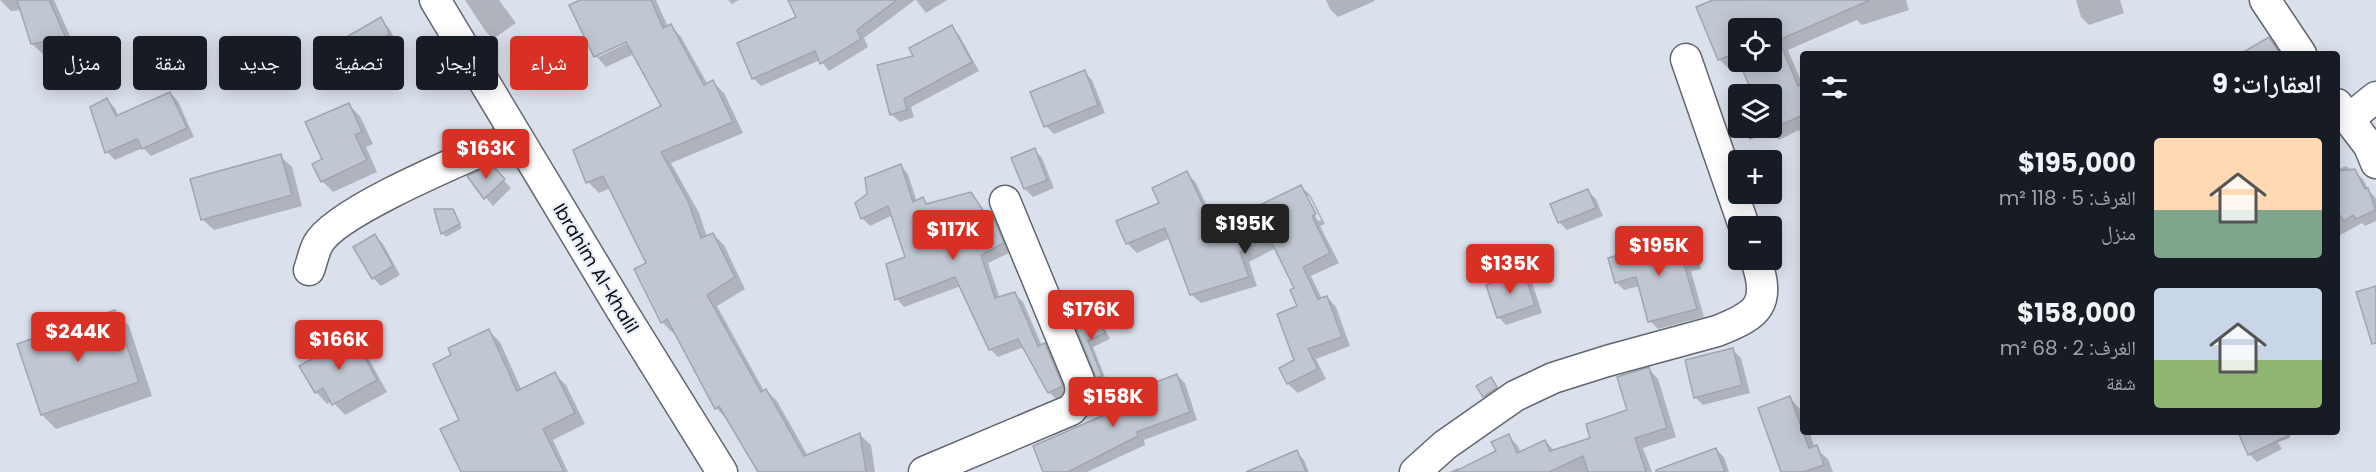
<!DOCTYPE html>
<html lang="ar">
<meta charset="utf-8">
<style>
:root{--surface:#171b24;--page:#242831;--text:#f1f3f6;--muted:#9ea1a6;--accent:#d93025}
body{margin:0;font-family:Poppins,"Noto Naskh Arabic",sans-serif;background:var(--page);color:var(--text);direction:rtl;height:100vh;display:flex;flex-direction:column;font-size:22px;white-space:nowrap}
*{box-sizing:border-box;margin:0}
p{font-size:20px;color:var(--muted)}
.icon{flex:none;width:33px;height:33px;fill:none;stroke:currentColor;stroke-width:2;stroke-linecap:round;stroke-linejoin:round}
.map{position:relative;flex:1;overflow:hidden;direction:ltr}
.sheet{position:absolute;left:1800px;top:51px;width:540px;height:384px;display:flex;flex-direction:column;background:var(--surface);border-radius:6px;box-shadow:0 3px 15px #0003;direction:rtl}
.sheet>*{flex:none}
.top-card{position:absolute;left:18px;top:36px;width:570px;height:54px;direction:rtl;display:flex;gap:12px}
.controls{position:absolute;left:1728px;top:18px;display:grid;gap:12px}
.controls a{display:grid;place-items:center;width:54px;height:54px;border-radius:6px;background:var(--surface);box-shadow:0 3px 15px #0003;font-size:30px}
.price{position:absolute;translate:-50% -51px;padding:0 14px;border-radius:6px;background:var(--accent);color:#fff;font-size:20px;line-height:39px;filter:drop-shadow(0 2px 3px #0008)}
.price::after{content:'';position:absolute;left:50%;top:36px;width:18px;height:14px;margin-left:-9px;background:inherit;clip-path:polygon(0 0,100% 0,50% 100%)}
.price.active{background:#222;color:#fff}
ul{padding:0;list-style:none}
li{display:flex;align-items:center;gap:18px;height:150px;padding:0 18px}
li span{display:grid;place-items:center;flex:none;width:168px;height:120px;border-radius:6px;color:#555}
li>.icon{margin-inline-start:auto}
span .icon{width:72px;height:72px;fill:#fffc;stroke-width:1}
li b{font-size:26px}
h2{display:flex;justify-content:space-between;align-items:center;height:72px;padding:0 18px;font-size:26px}
.chip{padding:0 21px;border-radius:6px;background:var(--surface);box-shadow:0 3px 15px #0003;font-size:21px;line-height:54px}
.chip.active{background:var(--accent);color:#fff}
.map>svg:first-child{display:block}
.shadow{fill:#0003;fill-rule:evenodd}
.building{fill:#c1c7d2;stroke:#a0a5b0;stroke-width:1.5}
.lines{fill:none;stroke-linecap:round;stroke-linejoin:round}
.minor-casing{stroke:#61666f;stroke-width:33}
.minor{stroke:#fff;stroke-width:30}
.labels{text-anchor:middle;dominant-baseline:central;stroke-width:4.5;stroke-linejoin:round;paint-order:stroke}
.street-label{font-size:18px;fill:#0e1014;stroke:#e8eefa}
</style>
<div class="map">
<svg width="2376" height="472" viewBox="0 0 2376 472">
<rect width="100%" height="100%" fill="#dbe1ec"/>
<g class="shadow">
<polygon points="0,0 54,0 76,49 44,55 32,44 22,10 11,11"/>
<polygon points="465,0 499,0 516,23 493,39 486,32"/>
<path d="M583 0H656L668 27 671 26 681 37 708 85 713 82 724 93 743 133 671 163 699 213 707 237 713 234 724 245 745 289 717 306 764 391 766 390 777 401 808 456 860 435 871 445 875 472H760L727 419 716 408 675 332 673 333 662 322 636 270 648 264 611 188 599 193 588 182 663 107 634 54 606 67 596 56 571 6ZM632 37 633 40 598 57V54Z"/>
<polygon points="728,0 739,0 732,4"/>
<polygon points="789,0 915,0 864,38 868,47 829,71 820,60 761,86 753,78 798,18"/>
<polygon points="916,0 947,0 926,13"/>
<polygon points="1326,0 1374,0 1375,1 1338,17 1330,9"/>
<path d="M1717 0H1906L1909 10 1862 25 1857 20 1788 50 1803 86V142L1799 130 1779 140 1768 128H1772V94H1755L1742 63 1729 69 1719 59ZM1738 28H1772V62H1738Z"/>
<polygon points="2076,0 2120,0 2124,13 2089,25 2081,17"/>
<polygon points="380,19 388,27 397,42 379,53 392,76 375,86 367,78 345,39"/>
<polygon points="951,27 959,35 979,71 911,107 914,117 900,122 891,114 915,57"/>
<polygon points="2269,39 2283,54 2242,54"/>
<polygon points="1084,72 1092,80 1105,113 1054,134 1046,126"/>
<polygon points="170,93 178,101 194,137 151,156 143,148 115,160 107,152 107,100 115,108 119,117"/>
<polygon points="348,104 360,116 373,144 366,147 377,172 333,192 322,181 324,160"/>
<polygon points="1034,150 1042,158 1054,188 1033,197 1025,189"/>
<polygon points="280,156 292,167 302,206 214,230 202,219"/>
<polygon points="901,166 908,174 917,202 923,199 929,205 970,194 987,215 991,214 998,222 1011,252 988,263 1000,299 1015,294 1023,302 1042,346 1045,344 1052,352 1069,394 1057,400 1049,392 1024,347 998,357 990,349 961,286 904,307 897,299 888,265 907,258 893,215 870,226 862,218"/>
<polygon points="2346,166 2363,179 2369,191 2376,198 2376,221 2365,226 2362,223 2337,237 2337,170"/>
<polygon points="491,167 511,188 493,206 469,177"/>
<path d="M1187 173 1196 183 1217 227 1255 212 1301 186 1311 196 1325 224 1320 226 1339 263 1311 276 1322 299 1327 297 1336 307 1350 346 1316 359 1326 379 1298 393 1288 384 1281 369 1296 361 1299 307 1296 289 1276 248 1249 262 1257 286 1201 303 1191 294 1170 238 1137 253 1127 243ZM1305 196H1309L1321 220 1318 221Z"/>
<polygon points="1588,191 1596,199 1603,216 1567,230 1559,222"/>
<polygon points="452,210 462,228 446,237 442,233"/>
<polygon points="375,236 383,244 400,275 381,286 373,278"/>
<polygon points="1687,237 1695,245 1701,269 1691,271 1704,317 1658,329 1650,321 1640,286 1624,290 1616,282"/>
<polygon points="1524,274 1532,282 1542,313 1506,325 1498,317"/>
<polygon points="115,312 129,326 152,396 56,429 42,415"/>
<polygon points="1097,319 1103,325 1110,339 1093,347 1107,382 1104,383 1097,377 1078,328"/>
<polygon points="489,331 500,342 522,391 555,374 566,385 585,424 553,440 568,472 465,472 453,356"/>
<polygon points="353,338 364,350 387,392 345,415 332,401 327,404 316,392"/>
<polygon points="1733,350 1741,358 1750,393 1703,405 1695,397"/>
<polygon points="1649,369 1658,379 1676,437 1643,448 1652,472 1449,472 1458,468 1460,471 1498,452 1508,436 1518,446 1521,453 1545,441 1555,451 1592,439 1628,411"/>
<polygon points="1177,375 1185,383 1197,420 1144,440 1145,445 1087,472 1045,472"/>
<polygon points="1491,379 1500,392 1488,400 1478,386"/>
<polygon points="1790,398 1801,410 1803,432 1809,432 1815,448 1828,459 1833,472 1782,472"/>
<polygon points="2244,432 2290,432 2288,433 2290,438 2278,442 2282,449 2257,462 2249,454 2241,434"/>
<polygon points="1716,449 1724,457 1729,472 1685,472"/>
<polygon points="1296,452 1304,460 1309,472 1259,472"/>
</g>
<g class="building">
<polygon points="17,0 49,0 66,38 31,44"/>
<polygon points="580,0 651,0 663,28 671,24 704,85 713,80 733,122 661,152 688,201 701,238 713,233 735,277 707,295 761,392 766,389 804,456 860,433 866,472 758,472 719,406 715,409 667,319 661,323 634,269 646,263 603,176 586,183 573,150 661,106 626,42 594,57 569,5"/>
<polygon points="788,0 897,0 857,30 861,39 820,64 815,51 752,79 737,43 796,17"/>
<polygon points="1713,0 1870,0 1779,40 1798,86 1803,84 1803,115 1750,139 1745,128 1772,128 1772,94 1753,94 1739,62 1772,62 1772,28 1738,28 1738,59 1736,53 1718,60 1696,7"/>
<polygon points="381,17 390,34 372,45 385,68 366,79 343,39"/>
<polygon points="952,25 972,62 904,99 907,110 890,115 877,65 913,56 909,48"/>
<polygon points="2269,37 2280,54 2240,54"/>
<polygon points="1085,70 1098,105 1044,127 1030,92"/>
<polygon points="170,92 187,128 142,149 137,139 105,153 90,107 107,98 116,116"/>
<polygon points="349,103 362,132 355,135 367,160 321,182 312,164 322,159 305,122"/>
<polygon points="1035,148 1047,180 1024,189 1011,158"/>
<polygon points="281,154 292,195 201,220 190,179"/>
<polygon points="901,164 913,202 923,197 926,204 971,192 986,215 991,212 1004,243 981,255 995,298 1015,292 1038,346 1045,343 1063,386 1048,393 1018,339 989,350 955,277 895,300 886,264 905,257 888,206 861,219 855,203 867,194 865,178"/>
<polygon points="492,165 505,179 484,199 467,176"/>
<polygon points="2355,169 2365,189 2368,188 2376,210 2356,219 2353,215 2344,221 2337,211 2337,171"/>
<polygon points="1187,171 1213,226 1253,211 1252,209 1301,185 1316,214 1312,216 1330,253 1303,267 1318,299 1327,296 1342,337 1308,349 1318,369 1287,384 1279,368 1294,360 1277,314 1297,306 1290,290 1294,288 1269,237 1240,252 1249,277 1190,295 1165,228 1126,244 1116,221 1159,203 1152,188"/>
<polygon points="1588,189 1596,208 1558,223 1550,204"/>
<polygon points="434,209 453,209 460,224 441,234"/>
<polygon points="375,234 393,266 372,279 353,247"/>
<polygon points="1687,235 1694,261 1684,264 1697,309 1648,322 1636,277 1615,283 1608,258"/>
<polygon points="1524,272 1535,305 1497,318 1486,285"/>
<polygon points="2376,286 2376,343 2372,344 2356,292"/>
<polygon points="115,310 139,382 41,415 17,344"/>
<polygon points="1097,318 1105,333 1088,341 1102,376 1096,378 1076,328"/>
<polygon points="489,329 517,391 555,372 575,413 543,429 564,472 461,472 440,429 459,420 433,364 451,355 448,348"/>
<polygon points="353,336 377,380 332,405 323,388 315,393 299,366"/>
<polygon points="1733,348 1742,385 1694,398 1685,360"/>
<polygon points="1649,367 1667,428 1635,438 1646,472 1588,472 1583,456 1549,472 1454,472 1496,451 1491,442 1509,434 1517,453 1545,440 1550,451 1590,438 1586,424 1627,410 1617,377"/>
<polygon points="1177,374 1190,412 1137,432 1138,436 1068,472 1043,472 1033,446 1146,397 1143,387"/>
<polygon points="1491,377 1497,387 1483,397 1476,386"/>
<polygon points="1790,396 1809,448 1817,445 1824,465 1803,472 1781,472 1758,408"/>
<polygon points="2238,432 2296,432 2248,455"/>
<polygon points="1716,448 1725,472 1656,472 1656,470"/>
<polygon points="1297,450 1306,472 1246,472"/>
</g>
<g class="lines">
<defs>
<g id="minor">
<polyline points="435,0 622,311 722,472"/>
<polyline points="2265,0 2301,54"/>
<polyline points="1686,59 1744,226"/>
<polyline points="2337,104 2369,146 2376,163"/>
<polyline points="2350,118 2376,97"/>
<path d="M309 270C312 262 314 251 318 244 336 210 476 154 516 136"/>
<path d="M924 472 1071 410C1080 400 1082 393 1079 380L1005 201"/>
<path d="M1415 472 1445 445 1515 396 1553 378 1607 361 1717 331C1759 315 1771 304 1756 260"/>
</g>
</defs>
<use href="#minor" class="minor-casing"/>
<use href="#minor" class="minor"/>
</g>
<g class="labels">
<g class="street-label">
<text transform="translate(596 268) rotate(59)">Ibrahim Al-khalil</text>
</g>
</g>
</svg>
<div class="controls">
<a><svg class="icon" aria-label="locate" viewBox="0 0 24 24"><circle cx="12" cy="12" r="6"/><path d="M12 2v4M12 18v4M2 12h4M18 12h4"/></svg></a>
<a><svg class="icon" aria-label="layers" viewBox="0 0 24 24"><path d="M12 4l9 5-9 5-9-5zM3 14l9 5 9-5"/></svg></a>
<a>+</a>
<a>−</a>
</div>
<b class="price" style="left:486px;top:180px">$163K</b>
<b class="price active" style="left:1245px;top:255px">$195K</b>
<b class="price" style="left:953px;top:261px">$117K</b>
<b class="price" style="left:1659px;top:277px">$195K</b>
<b class="price" style="left:1510px;top:295px">$135K</b>
<b class="price" style="left:1091px;top:341px">$176K</b>
<b class="price" style="left:78px;top:363px">$244K</b>
<b class="price" style="left:339px;top:371px">$166K</b>
<b class="price" style="left:1113px;top:428px">$158K</b>
<div class="top-card">
<a class="chip active">شراء</a>
<a class="chip">إيجار</a>
<a class="chip">تصفية</a>
<a class="chip">جديد</a>
<a class="chip">شقة</a>
<a class="chip">منزل</a>
</div>
<section class="sheet">
<h2>العقارات: 9<svg class="icon" aria-label="filters" viewBox="0 0 24 24"><path d="M4 7h16M4 17h16"/><circle cx="9" cy="7" r="2"/><circle cx="15" cy="17" r="2"/></svg></h2>
<ul>
<li><span style="background:linear-gradient(#ffd9b3 60%,#7fa58c 0)"><svg class="icon" aria-label="home" viewBox="0 0 24 24"><path d="M3 11l9-7 9 7M6 9v11h12V9"/></svg></span><div><b>$195,000</b><p>الغرف: 5 · 118 m²</p><p>منزل</p></div></li>
<li><span style="background:linear-gradient(#c9d6e8 60%,#8fb573 0)"><svg class="icon" aria-label="home" viewBox="0 0 24 24"><path d="M3 11l9-7 9 7M6 9v11h12V9"/></svg></span><div><b>$158,000</b><p>الغرف: 2 · 68 m²</p><p>شقة</p></div></li>
</ul>
</section>
</div>
